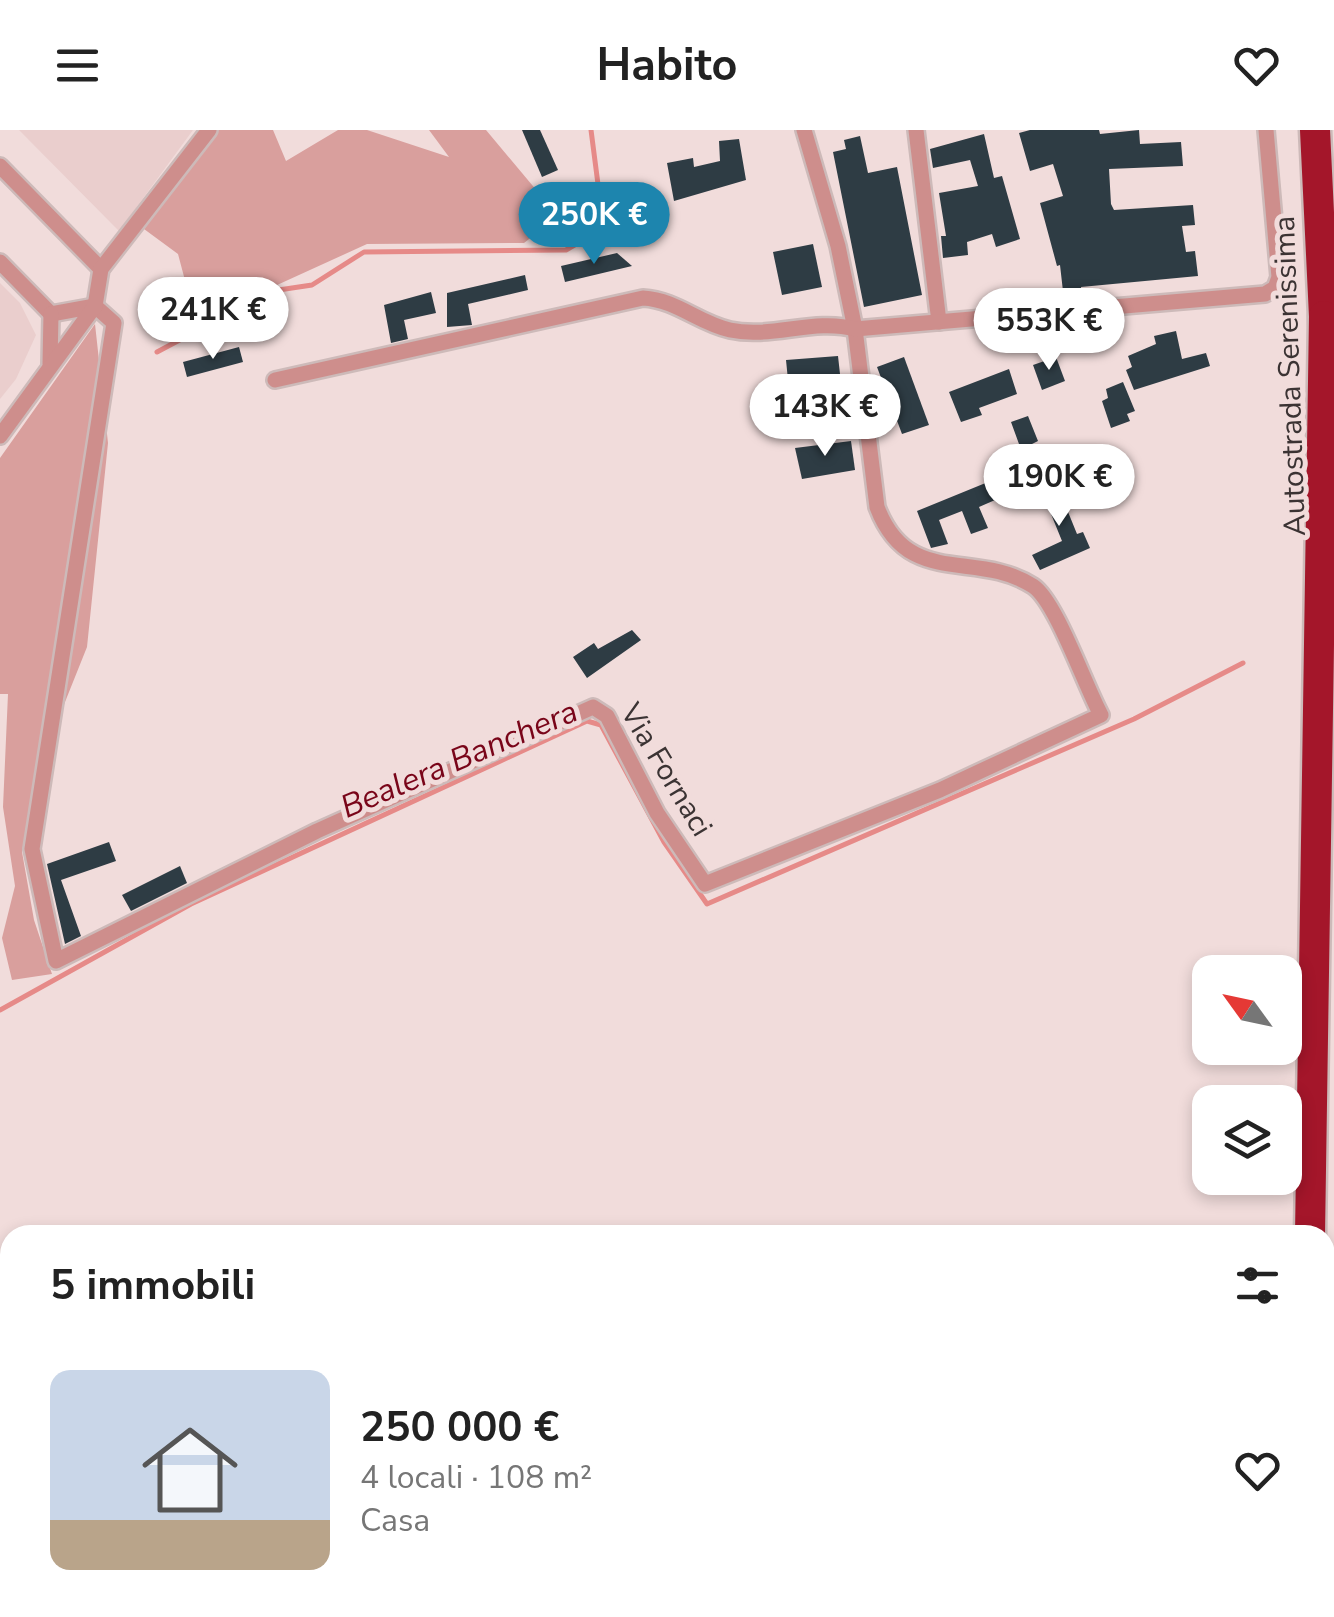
<!DOCTYPE html>
<html lang="it">
<meta charset="utf-8">
<style>
:root{--surface:#fff;--page:#f6f6f6;--text:#222;--muted:#767676;--accent:#1d85ae}
body{margin:0;font-family:"Nunito Sans",sans-serif;background:var(--page);color:var(--text);height:100vh;display:flex;flex-direction:column;font-size:38px;white-space:nowrap}
*{box-sizing:border-box;margin:0}
p{font-size:32px;color:var(--muted)}
.icon{flex:none;width:55px;height:55px;fill:none;stroke:currentColor;stroke-width:2;stroke-linecap:round;stroke-linejoin:round}
.map{position:relative;flex:1;overflow:hidden}
.panel{position:absolute;left:0px;top:1095px;width:1335px;height:392px;display:flex;flex-direction:column;background:var(--surface);border-radius:30px 30px 0 0;box-shadow:0 5px 15px #0003}
.panel>*{flex:none}
.needle{width:65px;rotate:303deg}
.tools{position:absolute;left:1192px;top:825px;display:grid;gap:20px}
.tools a{display:grid;place-items:center;width:110px;height:110px;border-radius:20px;background:var(--surface);box-shadow:0 5px 15px #0003;font-size:50px}
.price{position:absolute;translate:-50% -85px;padding:0 22px;border-radius:35px;background:#fff;color:#222;font-size:32px;line-height:65px;filter:drop-shadow(0 2px 5px #0008)}
.price::after{content:'';position:absolute;left:50%;top:60px;width:30px;height:22px;margin-left:-15px;background:inherit;clip-path:polygon(0 0,100% 0,50% 100%)}
.price.selected{background:var(--accent);color:#fff}
ul{padding:0;list-style:none}
li{display:flex;align-items:center;gap:30px;height:250px;padding:0 50px}
li span{display:grid;place-items:center;flex:none;width:280px;height:200px;border-radius:20px;color:#555}
li>.icon{margin-inline-start:auto}
span .icon{width:120px;height:120px;fill:#fffc;stroke-width:1}
li b{font-size:42px}
h2{display:flex;justify-content:space-between;align-items:center;height:120px;padding:0 50px;font-size:42px}
header{display:flex;justify-content:space-between;align-items:center;height:130px;padding:0 50px;background:var(--surface);font-size:45px;font-weight:700}
.map>svg:first-child{display:block}
.built{fill:#eacecd}
.green{fill:#d99f9d}
.lines{fill:none;stroke-linecap:round;stroke-linejoin:round}
.stream{stroke:#e68a88;stroke-width:5}
.building{fill:#2e3c44}
.minor-casing{stroke:#cdbab9;stroke-width:20}
.motorway-casing{stroke:#cdbab9;stroke-width:35}
.minor{stroke:#ce8e8c;stroke-width:15}
.motorway{stroke:#a4162a;stroke-width:30}
.labels{text-anchor:middle;dominant-baseline:central;stroke-width:10;stroke-linejoin:round;paint-order:stroke}
.street-label{font-size:30px;fill:#3b3333;stroke:#f1dcdb}
.water-label{font-size:32px;font-style:italic;fill:#790519;stroke:#f1dcdb}
</style>
<header><svg class="icon" aria-label="menu" viewBox="0 0 24 24"><path d="M4 6h16M4 12h16M4 18h16"/></svg>Habito<svg class="icon" aria-label="heart" viewBox="0 0 24 24"><path d="M12 20l-8-8c-3-5 5-10 8-4 3-6 11-1 8 4z"/></svg></header>
<div class="map">
<svg width="1334" height="1487" viewBox="0 0 1334 1487">
<rect width="100%" height="100%" fill="#f1dcdb"/>
<g class="built">
<polygon points="19,0 193,0 119,101"/>
<polygon points="0,153 20,173 36,205 16,249 0,269"/>
</g>
<g class="green">
<polygon points="217,0 273,0 286,31 338,0 367,0 449,27 429,0 486,0 558,86 524,113 367,114 196,192 178,124 144,99"/>
<polygon points="95,194 108,313 87,517 35,647 22,722 34,790 52,844 12,850 2,808 15,756 3,677 8,564 0,564 0,328"/>
</g>
<g class="lines">
<g class="stream">
<polyline points="157,222 272,161 312,155 364,122 566,120 583,110 577,72 599,62 591,0"/>
<polyline points="0,880 191,774 587,591 601,595 664,712 707,774 1134,589 1243,533"/>
</g>
</g>
<g class="building">
<polygon points="522,0 540,0 558,40 542,47"/>
<polygon points="1030,0 1099,0 1100,4 1139,0 1140,14 1181,12 1183,36 1109,39 1111,74 1114,80 1193,75 1195,95 1182,96 1186,122 1195,121 1198,146 1081,157 1082,168 1064,170 1060,135 1057,136 1040,73 1063,66 1053,34 1030,41 1019,3"/>
<polygon points="984,4 994,48 1002,46 1020,109 996,117 992,104 967,112 968,125 943,128 941,106 946,106 939,63 978,56 970,30 933,38 930,19"/>
<polygon points="860,6 868,43 897,37 922,165 864,177 833,22 846,19 844,10"/>
<polygon points="739,9 746,50 674,71 667,33 693,28 694,37 720,31 719,11"/>
<polygon points="813,114 822,157 782,165 773,122"/>
<polygon points="617,123 632,136 565,152 561,136"/>
<polygon points="525,145 528,160 468,174 472,195 447,197 447,163"/>
<polygon points="431,162 436,183 404,190 408,209 391,213 384,175"/>
<polygon points="1176,201 1182,229 1206,223 1210,236 1134,260 1126,240 1132,237 1128,226 1156,214 1154,206"/>
<polygon points="239,217 243,232 187,247 183,232"/>
<polygon points="838,226 841,253 807,256 808,263 774,267 772,251 788,250 786,230"/>
<polygon points="904,227 929,295 902,304 877,237"/>
<polygon points="1056,227 1065,251 1042,260 1033,235"/>
<polygon points="1009,239 1017,264 979,278 982,285 961,292 949,262"/>
<polygon points="1123,252 1135,281 1127,284 1130,291 1111,298 1102,271 1108,268 1106,259"/>
<polygon points="1028,286 1038,311 1032,314 1046,348 979,377 988,398 971,404 962,381 939,390 948,414 931,418 917,381 1027,336 1011,292"/>
<polygon points="851,311 855,340 802,349 795,318"/>
<polygon points="1053,345 1077,404 1083,402 1090,418 1040,440 1032,425 1062,411 1038,352"/>
<polygon points="632,500 641,510 587,548 573,527 594,513 598,519"/>
<polygon points="109,712 116,731 61,750 81,806 65,814 47,734"/>
<polygon points="180,736 187,753 131,781 122,765"/>
</g>
<g class="lines">
<defs>
<g id="minor">
<polyline points="916,0 939,192"/>
<polyline points="0,36 101,139"/>
<polyline points="0,132 51,184"/>
<path d="M95 176 114 193 32 719 56 831 317 701 593 577 607 586 657 683 705 754 940 660 1101 585C1085 556 1056 471 1033 456 975 419 908 459 877 377L855 199 838 116 804 0"/>
<polyline points="51,184 95,176"/>
<polyline points="50,234 51,184"/>
<path d="M275 250 643 168C677 170 698 193 730 200 771 209 814 188 855 199L1265 164 1275 158 1279 147 1266 0"/>
<polyline points="0,306 95,176 101,139 209,0"/>
</g>
<g id="motorway">
<polyline points="1315,0 1325,207"/>
<polyline points="1310,1105 1324,186"/>
<polyline points="1318,1478 1319,1487"/>
</g>
</defs>
<use href="#minor" class="minor-casing"/>
<use href="#motorway" class="motorway-casing"/>
<use href="#minor" class="minor"/>
<use href="#motorway" class="motorway"/>
</g>
<g class="labels">
<g class="street-label">
<text transform="translate(1290 246) rotate(-92)">Autostrada Serenissima</text>
<text transform="translate(666 640) rotate(59)">Via Fornaci</text>
</g>
<g class="water-label">
<text transform="translate(459 629) rotate(-23)">Bealera Banchera</text>
</g>
</g>
</svg>
<div class="tools">
<a><svg class="needle" viewBox="-14 -14 28 28"><path d="M0-13l5 13h-10z" fill="#e53935"/><path d="M0 13l5-13h-10z" fill="#767676"/></svg></a>
<a><svg class="icon" aria-label="layers" viewBox="0 0 24 24"><path d="M12 4l9 5-9 5-9-5zM3 14l9 5 9-5"/></svg></a>
</div>
<b class="price selected" style="left:594px;top:137px">250K €</b>
<b class="price" style="left:213px;top:232px">241K €</b>
<b class="price" style="left:1049px;top:243px">553K €</b>
<b class="price" style="left:825px;top:329px">143K €</b>
<b class="price" style="left:1059px;top:399px">190K €</b>
<section class="panel">
<h2>5 immobili<svg class="icon" aria-label="filters" viewBox="0 0 24 24"><path d="M4 7h16M4 17h16"/><circle cx="9" cy="7" r="2"/><circle cx="15" cy="17" r="2"/></svg></h2>
<ul>
<li><span style="background:linear-gradient(#c9d6e8 75%,#b9a48a 0)"><svg class="icon" aria-label="home" viewBox="0 0 24 24"><path d="M3 11l9-7 9 7M6 9v11h12V9"/></svg></span><div><b>250 000 €</b><p>4 locali · 108 m²</p><p>Casa</p></div><svg class="icon" aria-label="heart" viewBox="0 0 24 24"><path d="M12 20l-8-8c-3-5 5-10 8-4 3-6 11-1 8 4z"/></svg></li>
</ul>
</section>
</div>
